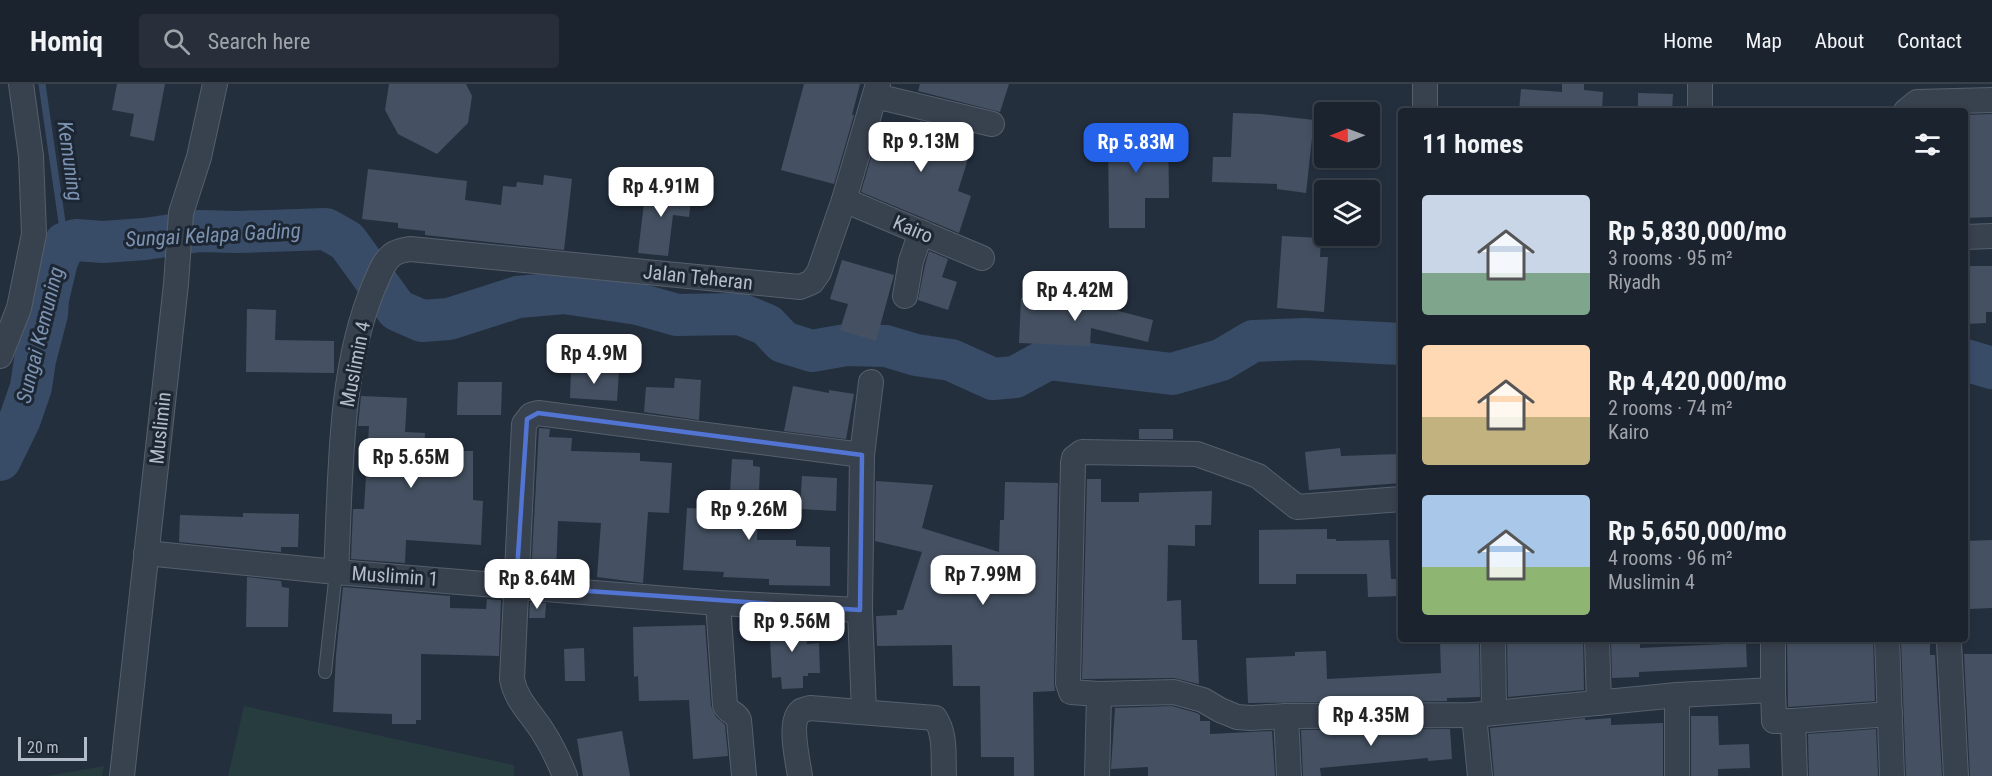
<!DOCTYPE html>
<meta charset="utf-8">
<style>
:root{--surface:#1b232e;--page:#282f3a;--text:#f1f3f6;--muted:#a0a4aa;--line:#39404a;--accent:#2563eb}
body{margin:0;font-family:"Roboto Condensed",sans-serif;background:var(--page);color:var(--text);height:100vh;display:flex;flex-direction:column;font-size:22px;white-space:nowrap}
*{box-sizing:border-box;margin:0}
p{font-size:20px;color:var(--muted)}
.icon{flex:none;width:33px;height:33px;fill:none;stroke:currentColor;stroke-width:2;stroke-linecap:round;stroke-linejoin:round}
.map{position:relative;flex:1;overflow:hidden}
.drawer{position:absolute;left:1398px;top:24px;width:570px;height:534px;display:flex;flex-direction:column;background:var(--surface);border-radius:6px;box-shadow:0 3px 9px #0003,0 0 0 2px var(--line)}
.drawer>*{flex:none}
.needle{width:39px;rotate:269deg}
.controls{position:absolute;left:1314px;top:18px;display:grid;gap:12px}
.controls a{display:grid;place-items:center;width:66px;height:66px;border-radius:6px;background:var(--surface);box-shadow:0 3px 9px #0003,0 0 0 2px var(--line);font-size:30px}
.scale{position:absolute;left:18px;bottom:15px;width:69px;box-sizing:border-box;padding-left:6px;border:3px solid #b4bcc9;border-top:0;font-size:16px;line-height:21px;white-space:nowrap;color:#b4bcc9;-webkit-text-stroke:4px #1d2633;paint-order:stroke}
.price{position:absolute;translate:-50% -51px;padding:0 14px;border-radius:12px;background:#fff;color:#222;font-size:20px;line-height:39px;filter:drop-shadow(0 2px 3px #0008)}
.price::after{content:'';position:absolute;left:50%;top:36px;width:18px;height:14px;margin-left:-9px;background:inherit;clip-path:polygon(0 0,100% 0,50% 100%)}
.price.on{background:var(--accent);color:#fff}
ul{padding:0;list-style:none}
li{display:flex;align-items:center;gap:18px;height:150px;padding:0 24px}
li span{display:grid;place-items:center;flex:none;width:168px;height:120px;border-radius:6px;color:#555}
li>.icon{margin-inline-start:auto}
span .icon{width:72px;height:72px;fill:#fffc;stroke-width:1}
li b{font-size:26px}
h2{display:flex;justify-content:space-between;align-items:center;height:72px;padding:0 24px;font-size:26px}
header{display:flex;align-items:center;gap:36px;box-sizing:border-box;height:84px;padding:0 30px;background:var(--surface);border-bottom:2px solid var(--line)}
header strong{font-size:28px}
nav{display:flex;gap:33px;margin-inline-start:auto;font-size:21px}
.search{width:420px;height:54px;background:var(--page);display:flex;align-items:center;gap:15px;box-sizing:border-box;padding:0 21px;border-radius:6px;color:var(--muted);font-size:22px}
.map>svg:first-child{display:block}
.green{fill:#263c3f}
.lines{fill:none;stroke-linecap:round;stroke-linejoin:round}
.stream{stroke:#394c67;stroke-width:7}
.river{stroke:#394c67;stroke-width:42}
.building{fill:#455162}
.service-casing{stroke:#565f6c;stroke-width:14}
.minor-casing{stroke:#565f6c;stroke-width:26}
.service{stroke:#38414e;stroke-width:12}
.minor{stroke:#38414e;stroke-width:24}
.marked{fill:none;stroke:#5274d3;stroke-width:4.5;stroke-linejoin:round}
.labels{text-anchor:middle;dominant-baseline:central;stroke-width:6;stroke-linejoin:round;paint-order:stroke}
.street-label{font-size:20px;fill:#b4bcc9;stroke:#1d2633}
.water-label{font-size:21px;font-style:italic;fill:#7c92b1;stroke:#1d2633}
</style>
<header>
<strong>Homiq</strong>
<div class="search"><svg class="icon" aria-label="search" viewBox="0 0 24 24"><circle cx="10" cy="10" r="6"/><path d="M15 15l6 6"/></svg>Search here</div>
<nav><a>Home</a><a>Map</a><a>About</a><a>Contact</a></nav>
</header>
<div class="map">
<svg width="1992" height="692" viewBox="0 0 1992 692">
<rect width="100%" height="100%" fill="#242f3e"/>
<g class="green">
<polygon points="244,622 514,681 514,692 228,692"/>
<polygon points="104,682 102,692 46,692"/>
</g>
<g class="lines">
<polyline class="stream" points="42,0 65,159"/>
<g class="river">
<polyline points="1965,276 1992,284"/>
<polyline points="0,376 20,335 31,303 35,276 47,230 48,215 57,177 65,159 76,156 103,158 145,155 199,147 238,148 326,145 347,157 397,226 422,237 449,235 518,213 564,209 638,220 677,231 740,230 767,241 783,258 812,267 846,261 886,262 916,271 951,276 993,295 1015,293 1048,275 1172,290 1221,276 1253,257 1305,255 1401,260"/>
</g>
</g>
<g class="building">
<polygon points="117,0 165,0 154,57 130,52 134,30 112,26"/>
<polygon points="389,0 466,0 472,12 468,39 437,70 398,50 385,26"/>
<polygon points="804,0 860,0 852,31 854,31 834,100 781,86"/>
<polygon points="920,0 1009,0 1000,28 918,7"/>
<polygon points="1562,0 1584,0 1584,6 1603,8 1602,27 1519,27 1521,5 1562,8"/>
<polygon points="1638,9 1673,10 1672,27 1638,27"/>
<polygon points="1233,29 1261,30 1314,36 1306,109 1277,105 1277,100 1212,98 1213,73 1231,73"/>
<polygon points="1992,30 1992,133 1965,134 1965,31"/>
<polygon points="920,37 971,50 967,60 972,62 958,107 971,112 959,149 861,108 881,40 915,51"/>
<polygon points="1168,45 1169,114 1145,114 1145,144 1109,144 1108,46"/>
<polygon points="368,85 467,97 465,116 501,121 503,102 516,103 517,98 543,101 544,91 572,95 564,166 425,151 425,147 398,144 398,139 362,135"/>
<polygon points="646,102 692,107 689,133 673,131 668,172 638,169"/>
<polygon points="1282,152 1321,154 1320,173 1328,173 1324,228 1277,224"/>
<polygon points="929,167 948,175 942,193 957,198 948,226 918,216 925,181"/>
<polygon points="842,176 894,191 876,257 840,246 848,220 830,215"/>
<polygon points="1965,182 1992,182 1992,228 1986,228 1986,239 1965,240"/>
<polygon points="1021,214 1092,217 1092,220 1153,236 1148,258 1091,244 1090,262 1019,259"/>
<polygon points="247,225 276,226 275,256 334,257 334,289 246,288"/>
<polygon points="571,285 619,287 617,317 570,314"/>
<polygon points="675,294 701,296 699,336 644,328 646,303 674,304"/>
<polygon points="458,298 502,298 501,331 457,331"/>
<polygon points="793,302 829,309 829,306 854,310 846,355 784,347"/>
<polygon points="361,312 407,314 405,348 425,349 424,367 473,367 473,416 483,417 481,461 406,456 405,479 351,475 353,425 364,425 369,342 358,342"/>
<polygon points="539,344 550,345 549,353 572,354 571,367 640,369 640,377 672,379 669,429 648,428 643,499 597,493 601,439 558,437 556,488 546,487 546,491 531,490"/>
<rect x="1139" y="345" width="34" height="10"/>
<polygon points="1340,364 1341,372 1401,370 1401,399 1309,406 1305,368"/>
<polygon points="732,375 753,376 753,382 760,383 757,456 796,456 796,462 830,463 830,502 769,501 769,495 723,493 724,488 683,486 687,424 729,426"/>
<polygon points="802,392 837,394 836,427 800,425"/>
<polygon points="1087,395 1101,395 1101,418 1139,418 1139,409 1212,407 1211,441 1195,441 1195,462 1168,461 1167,517 1181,516 1182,556 1197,556 1199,600 1174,594 1082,595"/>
<polygon points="876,397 933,401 922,444 999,468 1000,436 1004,436 1005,398 1058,399 1054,599 1055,607 1033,608 1034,692 1014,692 1014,673 981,673 980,602 953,602 952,561 877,562 876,532 897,531 897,526 903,526 922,468 875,457"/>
<polygon points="243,429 299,430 298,463 281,463 281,468 179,458 180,431 243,433"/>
<polygon points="1327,445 1327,455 1336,455 1336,457 1389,456 1391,495 1401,495 1401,512 1368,513 1367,490 1296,490 1296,500 1259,500 1259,446"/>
<polygon points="1992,456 1992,524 1969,525 1968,494 1965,495 1965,457"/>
<polygon points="247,493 281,497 282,503 289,504 288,543 246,543"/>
<polygon points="343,503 450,512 450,524 486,525 487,515 501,516 499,572 421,570 421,636 416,636 416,640 392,640 392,630 333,628 336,571"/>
<polygon points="530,518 546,519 545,534 529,534"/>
<polygon points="769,536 806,538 807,560 819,559 820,589 808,589 808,592 803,592 803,604 782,605 781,593 772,594"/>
<polygon points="705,541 711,622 716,633 725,641 728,672 693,675 689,616 639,617 638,592 634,593 633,543"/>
<polygon points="1507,555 1583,555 1584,606 1508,613"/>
<polygon points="1611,555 1640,555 1640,564 1746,559 1747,583 1639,588 1639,593 1612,594"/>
<polygon points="1787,555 1873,555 1875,617 1788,623"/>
<polygon points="1901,555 1930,555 1930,571 1935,571 1942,692 1906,692"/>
<polygon points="1479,556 1480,613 1447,614 1447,617 1248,619 1246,574 1295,572 1295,568 1326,567 1327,595 1441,589 1440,557"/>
<polygon points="584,564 585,597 565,597 564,565"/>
<polygon points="1964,570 1992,570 1992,692 1970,692"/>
<polygon points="1172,622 1197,629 1200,631 1200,637 1210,637 1210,650 1272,647 1275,692 1148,692 1148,683 1111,685 1115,624"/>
<polygon points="1691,632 1718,632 1719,661 1749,660 1750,684 1718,685 1718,692 1691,692"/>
<polygon points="1585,634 1585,636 1611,634 1611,641 1663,639 1663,692 1494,692 1490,644"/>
<polygon points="1450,645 1452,675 1428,677 1428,674 1320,684 1321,692 1303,692 1301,646"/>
<polygon points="1876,645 1878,692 1809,692 1808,650"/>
<polygon points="622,647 630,692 583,692 577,655"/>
</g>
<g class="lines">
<defs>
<polyline id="service" points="325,588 336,488"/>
<g id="minor">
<polyline points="876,12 992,40"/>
<polyline points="1425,27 1425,0"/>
<polyline points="1700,27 1700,0"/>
<polyline points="1906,27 1917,18 1992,16"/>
<polyline points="844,116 982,174"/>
<polyline points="1965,153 1992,152"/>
<polyline points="905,212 911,177 921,148"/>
<polyline points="0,272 19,224 34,150 31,72 21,0"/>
<polyline points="1401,415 1297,423 1258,392 1197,370 1082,368 1074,374 1073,379 1068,599 1071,608 1099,610 1174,608 1203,616 1220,626 1237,633 1251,634 1286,632 1474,631 1677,611 1773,606 1774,637 1793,637 1795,692"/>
<polyline points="146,469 336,488 718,519 860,526"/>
<path d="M336 488C341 396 338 287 374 202 379 191 383 178 392 171 397 167 404 166 410 165L800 203 812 198 819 188 844 116 878 0"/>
<path d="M718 519 725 621C728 629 737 629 739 636L744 692"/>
<polyline points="1493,555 1494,627"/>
<polyline points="1597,555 1599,619"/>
<polyline points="1773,555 1773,606"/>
<polyline points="1887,555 1892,692"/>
<polyline points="1949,559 1956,692"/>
<polyline points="1677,611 1677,692"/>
<polyline points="864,628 860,526 862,371 871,298"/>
<polyline points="1474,631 1480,692"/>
<polyline points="1286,632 1289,692"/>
<polyline points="1793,637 1890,630"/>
<polyline points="122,692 176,200 181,129 199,73 215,0"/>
<path d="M565 692C559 677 552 662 543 648 532 630 516 617 512 595L524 340 531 331 538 329 862 371"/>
<path d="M800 692C798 678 788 637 801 627 803 626 807 625 810 624L935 634C946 650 943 672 944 692"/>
<polyline points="1097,692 1099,610"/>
</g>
</defs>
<use href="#service" class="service-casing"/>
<use href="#minor" class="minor-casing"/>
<use href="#service" class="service"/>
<use href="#minor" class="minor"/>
</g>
<path class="marked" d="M538 329 862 371 860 526 516 502 527 335Z"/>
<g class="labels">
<g class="street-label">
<text transform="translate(913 145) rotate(23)">Kairo</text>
<text transform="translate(698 193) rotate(6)">Jalan Teheran</text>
<text transform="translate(355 280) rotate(-79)">Muslimin 4</text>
<text transform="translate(160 344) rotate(-84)">Muslimin</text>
<text transform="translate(395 492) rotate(4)">Muslimin 1</text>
</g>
<g class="water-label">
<text transform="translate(70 77) rotate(82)">Kemuning</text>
<text transform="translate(213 151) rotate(-3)">Sungai Kelapa Gading</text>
<text transform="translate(40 251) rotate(-76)">Sungai Kemuning</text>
</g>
</g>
</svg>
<div class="controls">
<a><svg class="needle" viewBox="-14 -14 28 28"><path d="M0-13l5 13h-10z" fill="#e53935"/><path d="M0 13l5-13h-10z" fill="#a0a4aa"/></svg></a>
<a><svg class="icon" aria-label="layers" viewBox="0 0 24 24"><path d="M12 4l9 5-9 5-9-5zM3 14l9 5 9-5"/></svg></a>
</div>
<div class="scale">20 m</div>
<b class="price" style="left:921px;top:89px">Rp 9.13M</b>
<b class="price on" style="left:1136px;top:90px">Rp 5.83M</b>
<b class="price" style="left:661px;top:134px">Rp 4.91M</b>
<b class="price" style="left:1075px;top:238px">Rp 4.42M</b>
<b class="price" style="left:594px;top:301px">Rp 4.9M</b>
<b class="price" style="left:411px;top:405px">Rp 5.65M</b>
<b class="price" style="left:749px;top:457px">Rp 9.26M</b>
<b class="price" style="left:983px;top:522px">Rp 7.99M</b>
<b class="price" style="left:537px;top:526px">Rp 8.64M</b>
<b class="price" style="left:792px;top:569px">Rp 9.56M</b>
<b class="price" style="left:1371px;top:663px">Rp 4.35M</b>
<section class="drawer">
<h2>11 homes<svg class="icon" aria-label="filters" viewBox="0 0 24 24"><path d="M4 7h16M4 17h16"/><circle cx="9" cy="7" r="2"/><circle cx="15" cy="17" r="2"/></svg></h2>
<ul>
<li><span style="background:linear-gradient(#c9d6e8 65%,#7fa58c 0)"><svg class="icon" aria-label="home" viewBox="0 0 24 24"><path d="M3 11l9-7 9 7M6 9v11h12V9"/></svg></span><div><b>Rp 5,830,000/mo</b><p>3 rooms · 95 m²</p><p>Riyadh</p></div></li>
<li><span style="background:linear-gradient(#ffd9b3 60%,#c2b280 0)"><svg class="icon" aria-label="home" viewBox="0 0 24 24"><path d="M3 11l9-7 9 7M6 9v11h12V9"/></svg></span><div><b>Rp 4,420,000/mo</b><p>2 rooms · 74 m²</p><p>Kairo</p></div></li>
<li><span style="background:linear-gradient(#a9c7e8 60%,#8fb573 0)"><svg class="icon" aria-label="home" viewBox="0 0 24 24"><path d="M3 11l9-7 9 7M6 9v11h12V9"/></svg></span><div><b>Rp 5,650,000/mo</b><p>4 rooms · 96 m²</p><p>Muslimin 4</p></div></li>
</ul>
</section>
</div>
